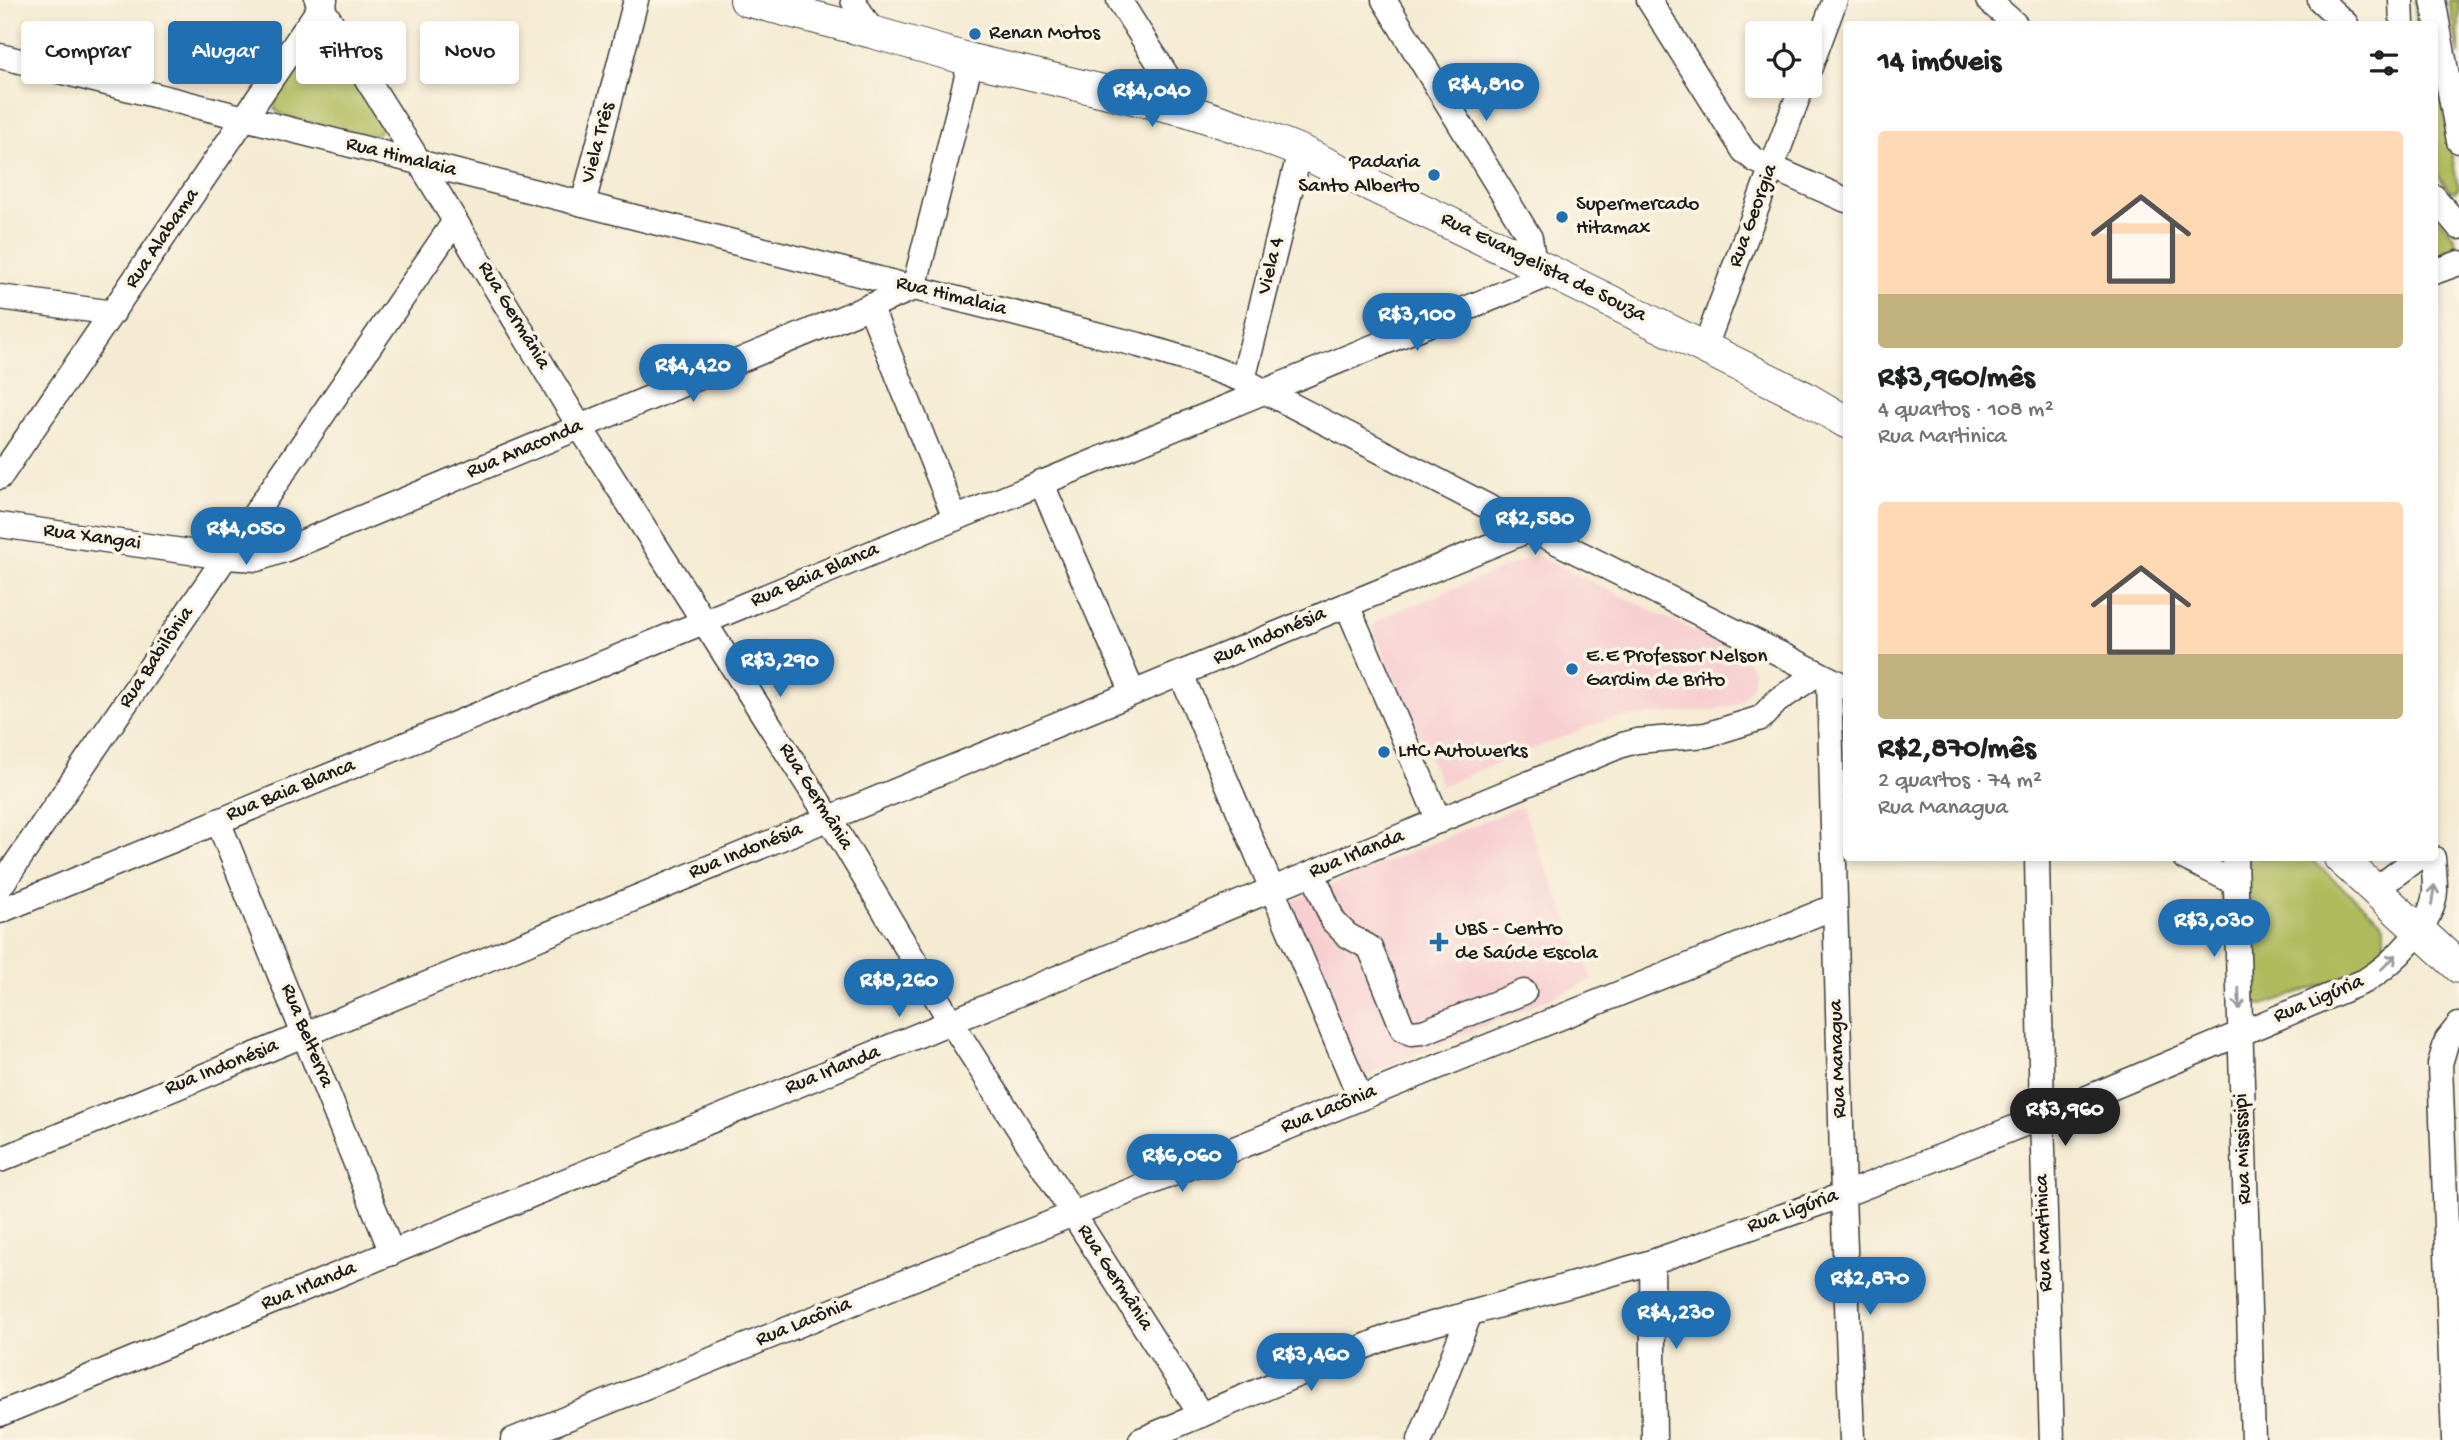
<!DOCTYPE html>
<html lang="pt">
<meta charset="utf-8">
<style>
:root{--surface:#fff;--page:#f6f6f6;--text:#202124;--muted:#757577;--accent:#1f6fb2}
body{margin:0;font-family:"Gochi Hand",sans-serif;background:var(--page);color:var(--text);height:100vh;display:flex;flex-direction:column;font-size:26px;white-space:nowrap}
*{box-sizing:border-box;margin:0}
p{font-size:23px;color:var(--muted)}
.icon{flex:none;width:38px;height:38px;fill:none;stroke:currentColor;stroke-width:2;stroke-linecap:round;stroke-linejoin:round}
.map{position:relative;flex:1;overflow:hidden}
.sheet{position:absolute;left:1843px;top:21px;width:595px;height:840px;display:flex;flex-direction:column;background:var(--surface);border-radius:7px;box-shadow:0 4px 10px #0003}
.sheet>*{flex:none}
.hud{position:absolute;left:21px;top:21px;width:665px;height:63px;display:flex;gap:14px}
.controls{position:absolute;left:1745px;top:21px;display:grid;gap:14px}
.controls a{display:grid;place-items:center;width:77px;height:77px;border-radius:7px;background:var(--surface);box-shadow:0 4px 10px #0003;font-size:35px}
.price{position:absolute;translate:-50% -60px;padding:0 16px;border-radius:24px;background:var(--accent);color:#fff;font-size:23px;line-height:46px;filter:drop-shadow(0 2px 4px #0008)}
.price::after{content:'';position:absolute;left:50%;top:42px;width:21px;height:16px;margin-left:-10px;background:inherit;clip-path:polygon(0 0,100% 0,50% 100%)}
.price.selected{background:#222;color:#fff}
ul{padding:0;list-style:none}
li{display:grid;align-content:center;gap:14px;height:371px;padding:0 35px}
li span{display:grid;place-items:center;height:217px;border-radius:7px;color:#555}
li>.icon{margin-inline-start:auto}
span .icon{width:126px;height:126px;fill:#fffc;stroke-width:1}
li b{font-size:30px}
h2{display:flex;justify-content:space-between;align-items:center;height:84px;padding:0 35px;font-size:30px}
.chip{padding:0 24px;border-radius:7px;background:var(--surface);box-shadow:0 4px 10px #0003;font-size:24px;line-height:63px}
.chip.selected{background:var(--accent);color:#fff}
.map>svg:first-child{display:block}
.built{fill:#f7cfd1}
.green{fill:#aeba5c;stroke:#656b3c;stroke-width:2}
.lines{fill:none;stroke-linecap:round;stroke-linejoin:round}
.minor-casing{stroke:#3d3b37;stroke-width:27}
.major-casing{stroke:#3d3b37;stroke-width:34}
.minor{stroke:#fff;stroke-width:24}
.major{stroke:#fff;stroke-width:32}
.oneway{stroke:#999}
.poi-dot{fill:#1f6fb2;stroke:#fcf5e5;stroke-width:2.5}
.labels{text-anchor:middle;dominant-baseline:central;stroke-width:7;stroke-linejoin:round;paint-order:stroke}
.poi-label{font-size:21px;fill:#1c1c1c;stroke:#fcf5e5;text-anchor:start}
.street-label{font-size:21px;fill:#1c1c1c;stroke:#fcf5e5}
</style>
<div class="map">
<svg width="2459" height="1440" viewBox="0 0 2459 1440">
<rect width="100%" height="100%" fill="#fcf5e5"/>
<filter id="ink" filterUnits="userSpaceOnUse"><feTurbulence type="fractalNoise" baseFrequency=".0143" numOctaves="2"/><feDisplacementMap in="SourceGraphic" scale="14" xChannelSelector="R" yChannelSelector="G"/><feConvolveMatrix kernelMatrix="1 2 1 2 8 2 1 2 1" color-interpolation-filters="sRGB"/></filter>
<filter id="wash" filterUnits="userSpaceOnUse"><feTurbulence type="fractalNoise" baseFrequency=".00686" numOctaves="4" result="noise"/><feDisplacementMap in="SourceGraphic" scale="28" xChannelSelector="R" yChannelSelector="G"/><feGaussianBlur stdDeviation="1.57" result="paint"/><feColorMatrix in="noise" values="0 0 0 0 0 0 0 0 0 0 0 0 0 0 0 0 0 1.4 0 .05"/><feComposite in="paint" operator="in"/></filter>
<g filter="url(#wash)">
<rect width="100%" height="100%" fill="#f5ebd3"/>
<g class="built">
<polygon points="1533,556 1543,558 1743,655 1754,671 1753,684 1750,691 1737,704 1714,710 1618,718 1603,721 1441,786 1373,628 1377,620"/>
<polygon points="1521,806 1593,980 1357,1079 1286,904"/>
</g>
<g class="green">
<polygon points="2415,0 2423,0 2428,24 2416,24"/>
<polygon points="2449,0 2459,0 2459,56"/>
<polygon points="315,39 324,39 331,44 380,122 380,132 369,138 283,116 275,109 275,98"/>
<polygon points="2434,60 2458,187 2455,192 2449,190 2434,170"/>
<polygon points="2434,212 2455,239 2456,244 2452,248 2434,254"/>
<polygon points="2248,858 2309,858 2380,920 2385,927 2385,943 2378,957 2361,972 2263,1005 2255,1003 2252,997"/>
</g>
</g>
<g filter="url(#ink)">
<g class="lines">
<defs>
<g id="minor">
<polyline points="317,0 420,163 580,427 829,818 951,1022 1201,1415"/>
<polyline points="853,0 872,32"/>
<polyline points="1119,0 1189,111"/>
<polyline points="1384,0 1530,238 1534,264"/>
<polyline points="1649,0 1744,151 1755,160 1846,200"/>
<polyline points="1988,0 2015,24"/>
<polyline points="2320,0 2346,24"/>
<polyline points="2401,0 2402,24"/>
<polyline points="2433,0 2459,141"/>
<polyline points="0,56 1139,345 1192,361 1243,380 1531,529 1846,687"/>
<polyline points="1810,67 1835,0"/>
<polyline points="2434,197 2459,227"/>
<polyline points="583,204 636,0"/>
<polyline points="2434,272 2459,263"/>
<polyline points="0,297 113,313"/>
<polyline points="870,306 955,518"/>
<polyline points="1705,347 1802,86"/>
<polyline points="1243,380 1300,151"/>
<polyline points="0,477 325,0"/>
<polyline points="1041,482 1133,693"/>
<polyline points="0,525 225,557 257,559 284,550 914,288 971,60"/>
<polyline points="1347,605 1439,821"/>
<polyline points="1181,674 1360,1097"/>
<polyline points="1829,679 1843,1195 1852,1440"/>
<polyline points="218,821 392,1253"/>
<polyline points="2037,858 2042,1117 2052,1440"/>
<polyline points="2185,858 2234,882"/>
<polyline points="2235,858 2253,1440"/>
<polyline points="1313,873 1333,921 1347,935 1370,948 1403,1029 1411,1033 1423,1032 1524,992"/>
<polyline points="0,887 455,221"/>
<polyline points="2375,890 2417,858"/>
<polyline points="0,911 1553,273"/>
<polyline points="0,1160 1531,529"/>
<polyline points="1652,1262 1654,1440"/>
<polyline points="0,1414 1622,745 1637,741 1706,735 1761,718 1777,701 1818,673"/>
<polyline points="513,1440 1834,907"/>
<path d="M1141 1440 1390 1336 1652 1262 1843 1195 2042 1117 2365 981C2393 964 2433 925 2435 891 2435 880 2434 868 2433 858"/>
<polyline points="1420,1440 1470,1313"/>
<polyline points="2454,1440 2440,1064 2447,1040 2459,1025"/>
</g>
<g id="major">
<polyline points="746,0 872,32 971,60 1189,111 1246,130 1300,151 1553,273 1804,397 1846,422"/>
<polyline points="2340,858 2459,967"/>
</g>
</defs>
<use href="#minor" class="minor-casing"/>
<use href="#major" class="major-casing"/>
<use href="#minor" class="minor"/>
<use href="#major" class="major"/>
</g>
<defs><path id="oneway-shaft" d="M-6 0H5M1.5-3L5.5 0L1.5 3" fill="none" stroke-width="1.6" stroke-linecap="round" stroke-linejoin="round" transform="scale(1.75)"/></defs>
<g class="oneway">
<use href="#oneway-shaft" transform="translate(2433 895) rotate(-82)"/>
<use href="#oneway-shaft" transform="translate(2389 962) rotate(-44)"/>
<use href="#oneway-shaft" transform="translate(2239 999) rotate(88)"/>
</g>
</g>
<g class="poi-dot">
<circle cx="975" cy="34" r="7"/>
<circle cx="1434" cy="175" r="7"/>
<circle cx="1562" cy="217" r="7"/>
<circle cx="1572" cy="669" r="7"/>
<circle cx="1384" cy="752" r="7"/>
<path d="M1435.5 931.5h7v7h7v7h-7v7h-7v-7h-7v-7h7z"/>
</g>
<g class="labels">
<g class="poi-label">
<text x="989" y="34">Renan Motos</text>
<text x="1420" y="163" text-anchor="end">Padaria<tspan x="1420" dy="24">Santo Alberto</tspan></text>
<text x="1576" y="205">Supermercado<tspan x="1576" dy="24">Hitamax</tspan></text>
<text x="1586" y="657">E.E Professor Nelson<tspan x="1586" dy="24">Gardim de Brito</tspan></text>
<text x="1398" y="752">LHC Autowerks</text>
<text x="1455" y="930">UBS - Centro<tspan x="1455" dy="24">de Saúde Escola</tspan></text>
</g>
<g class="street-label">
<text transform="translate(599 143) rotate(-75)">Viela Três</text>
<text transform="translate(401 158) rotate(14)">Rua Himalaia</text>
<text transform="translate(1754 216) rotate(-70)">Rua Georgia</text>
<text transform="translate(163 239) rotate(-56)">Rua Alabama</text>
<text transform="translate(1272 266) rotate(-76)">Viela 4</text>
<text transform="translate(1543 268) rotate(26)">Rua Evangelista de Souza</text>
<text transform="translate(951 297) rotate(14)">Rua Himalaia</text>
<text transform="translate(513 316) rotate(59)">Rua Germânia</text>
<text transform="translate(525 450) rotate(-23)">Rua Anaconda</text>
<text transform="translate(92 538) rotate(8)">Rua Xangai</text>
<text transform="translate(815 576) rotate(-23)">Rua Baia Blanca</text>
<text transform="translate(1270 637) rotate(-23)">Rua Indonésia</text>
<text transform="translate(157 658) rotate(-56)">Rua Babilônia</text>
<text transform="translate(291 791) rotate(-22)">Rua Baia Blanca</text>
<text transform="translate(815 797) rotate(58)">Rua Germânia</text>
<text transform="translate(746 852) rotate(-22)">Rua Indonésia</text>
<text transform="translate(1357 855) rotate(-22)">Rua Irlanda</text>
<text transform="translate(2319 1000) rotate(-23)">Rua Ligúria</text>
<text transform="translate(306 1036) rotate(68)">Rua Belterra</text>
<text transform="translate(1839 1059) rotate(-92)">Rua Managua</text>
<text transform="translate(222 1068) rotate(-22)">Rua Indonésia</text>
<text transform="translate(833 1071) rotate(-22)">Rua Irlanda</text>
<text transform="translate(1329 1110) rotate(-22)">Rua Lacônia</text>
<text transform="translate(2244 1149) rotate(-92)">Rua Mississipi</text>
<text transform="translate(1793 1212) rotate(-20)">Rua Ligúria</text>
<text transform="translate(2045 1233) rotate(-92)">Rua Martinica</text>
<text transform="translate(1114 1278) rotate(57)">Rua Germânia</text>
<text transform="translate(309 1287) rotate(-22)">Rua Irlanda</text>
<text transform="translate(804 1323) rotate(-22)">Rua Lacônia</text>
</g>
</g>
</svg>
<div class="controls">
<a><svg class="icon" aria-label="locate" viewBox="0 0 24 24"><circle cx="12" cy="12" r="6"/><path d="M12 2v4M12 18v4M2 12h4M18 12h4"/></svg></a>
</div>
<b class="price" style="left:1486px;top:123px">R$4,810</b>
<b class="price" style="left:1152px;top:129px">R$4,040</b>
<b class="price" style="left:1417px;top:353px">R$3,100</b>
<b class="price" style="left:693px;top:404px">R$4,420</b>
<b class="price" style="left:1535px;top:557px">R$2,580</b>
<b class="price" style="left:246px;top:567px">R$4,050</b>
<b class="price" style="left:780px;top:699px">R$3,290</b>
<b class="price" style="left:2214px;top:959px">R$3,030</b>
<b class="price" style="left:899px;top:1019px">R$8,260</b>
<b class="price selected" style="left:2065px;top:1148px">R$3,960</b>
<b class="price" style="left:1182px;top:1194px">R$6,060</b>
<b class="price" style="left:1870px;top:1317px">R$2,870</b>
<b class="price" style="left:1676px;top:1351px">R$4,230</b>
<b class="price" style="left:1311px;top:1393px">R$3,460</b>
<div class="hud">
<a class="chip">Comprar</a>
<a class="chip selected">Alugar</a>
<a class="chip">Filtros</a>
<a class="chip">Novo</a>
</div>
<section class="sheet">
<h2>14 imóveis<svg class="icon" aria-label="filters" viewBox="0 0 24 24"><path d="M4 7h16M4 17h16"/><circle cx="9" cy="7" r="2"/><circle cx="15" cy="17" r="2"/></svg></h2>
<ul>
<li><span style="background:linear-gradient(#ffd9b3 75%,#c2b280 0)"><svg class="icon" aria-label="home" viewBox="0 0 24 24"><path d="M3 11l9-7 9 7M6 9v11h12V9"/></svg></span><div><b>R$3,960/mês</b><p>4 quartos · 108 m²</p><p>Rua Martinica</p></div></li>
<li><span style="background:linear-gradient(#ffd9b3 70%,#c2b280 0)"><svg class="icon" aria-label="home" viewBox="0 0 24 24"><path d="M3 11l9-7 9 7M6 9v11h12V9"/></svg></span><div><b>R$2,870/mês</b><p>2 quartos · 74 m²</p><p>Rua Managua</p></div></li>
</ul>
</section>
</div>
